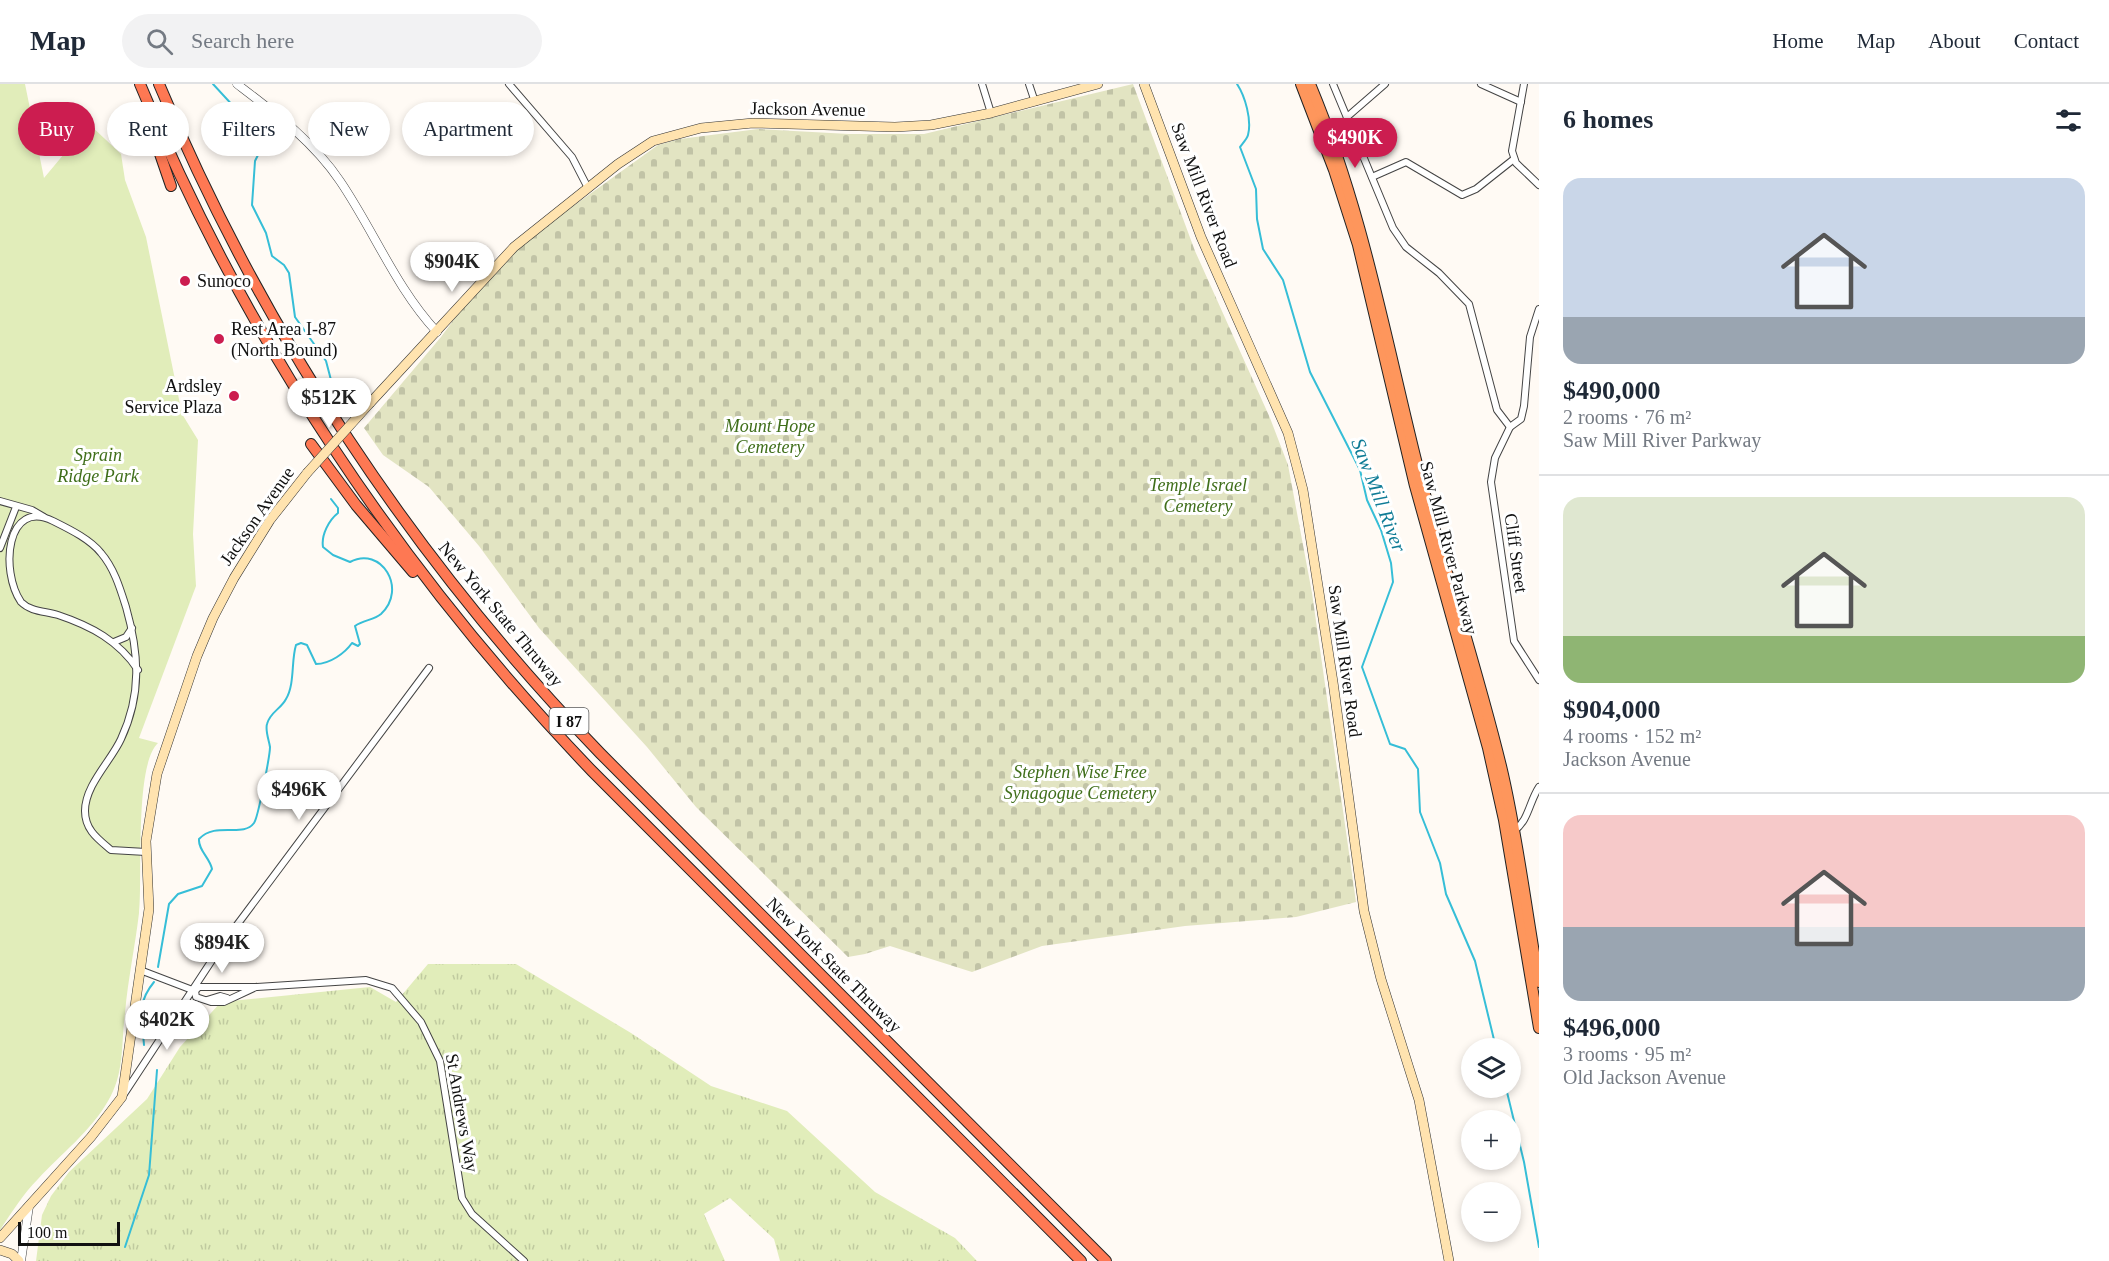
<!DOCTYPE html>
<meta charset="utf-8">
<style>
:root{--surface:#fff;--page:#f2f2f3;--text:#1f2937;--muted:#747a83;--line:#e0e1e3;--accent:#cc1d50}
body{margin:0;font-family:Georgia,serif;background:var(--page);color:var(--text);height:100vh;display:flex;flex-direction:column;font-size:22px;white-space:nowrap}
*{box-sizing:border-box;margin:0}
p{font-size:20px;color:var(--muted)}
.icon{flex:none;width:33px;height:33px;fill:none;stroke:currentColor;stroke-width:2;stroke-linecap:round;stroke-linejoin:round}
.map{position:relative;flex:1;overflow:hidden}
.sheet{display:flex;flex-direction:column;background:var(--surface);width:570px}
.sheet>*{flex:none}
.guide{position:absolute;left:18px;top:18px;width:570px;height:54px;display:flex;gap:12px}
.fabs{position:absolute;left:1461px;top:954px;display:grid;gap:12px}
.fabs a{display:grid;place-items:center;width:60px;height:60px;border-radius:50%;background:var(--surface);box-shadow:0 3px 9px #0003;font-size:30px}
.scale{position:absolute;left:18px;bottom:15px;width:102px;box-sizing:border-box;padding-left:6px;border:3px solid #111;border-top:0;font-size:16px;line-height:21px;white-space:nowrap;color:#111;-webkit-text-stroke:4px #fff;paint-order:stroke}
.price{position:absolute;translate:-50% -51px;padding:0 14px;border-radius:21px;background:#fff;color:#222;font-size:20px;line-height:39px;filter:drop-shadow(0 2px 3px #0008)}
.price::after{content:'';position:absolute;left:50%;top:36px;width:18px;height:14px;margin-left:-9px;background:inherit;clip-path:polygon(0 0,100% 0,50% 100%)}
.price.active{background:var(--accent);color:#fff}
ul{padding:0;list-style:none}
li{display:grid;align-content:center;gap:12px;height:318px;padding:0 24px}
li+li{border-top:2px solid var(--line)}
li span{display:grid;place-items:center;height:186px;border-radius:18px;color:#555}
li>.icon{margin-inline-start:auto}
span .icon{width:108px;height:108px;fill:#fffc;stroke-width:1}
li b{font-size:26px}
h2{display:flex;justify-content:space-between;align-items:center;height:72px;padding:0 24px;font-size:26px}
.tag{padding:0 21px;border-radius:27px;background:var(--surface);box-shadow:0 3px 9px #0003;font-size:21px;line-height:54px}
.tag.active{background:var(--accent);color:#fff}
header{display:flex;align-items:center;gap:36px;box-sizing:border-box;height:84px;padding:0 30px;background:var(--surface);border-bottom:2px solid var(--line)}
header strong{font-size:28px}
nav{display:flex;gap:33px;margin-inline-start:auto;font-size:21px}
.search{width:420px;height:54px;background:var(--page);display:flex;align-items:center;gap:15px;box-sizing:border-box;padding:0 21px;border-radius:33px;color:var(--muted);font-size:22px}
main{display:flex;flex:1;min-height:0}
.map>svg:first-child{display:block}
.grass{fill:url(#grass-tufts)}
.cemetery{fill:url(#cemetery-stones)}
.park{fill:#e1edba}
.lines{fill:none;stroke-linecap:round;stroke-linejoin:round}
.stream{stroke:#36bed7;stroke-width:2}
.minor-casing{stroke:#444;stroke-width:8}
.tertiary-casing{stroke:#444;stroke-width:9}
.secondary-casing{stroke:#333;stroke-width:10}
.trunk-casing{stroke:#222;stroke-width:12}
.motorway-casing{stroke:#222;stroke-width:12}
.minor{stroke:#fff;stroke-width:6}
.tertiary{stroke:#fff;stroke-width:8}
.secondary{stroke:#ffe3af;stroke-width:9}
.trunk{stroke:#fe965c;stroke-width:10}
.motorway{stroke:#fe7853;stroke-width:10}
.secondary-bridge-casing{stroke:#333;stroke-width:10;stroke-linecap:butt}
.secondary-bridge{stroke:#ffe3af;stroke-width:9}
.poi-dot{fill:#cc1d50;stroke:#fff;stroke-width:2}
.labels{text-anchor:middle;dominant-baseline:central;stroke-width:6;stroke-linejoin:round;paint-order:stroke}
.shield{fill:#fff;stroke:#585858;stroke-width:1.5}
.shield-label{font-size:16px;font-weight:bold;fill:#111}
.street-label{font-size:18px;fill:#111;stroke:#fff}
.poi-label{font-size:18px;fill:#111;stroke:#fff;text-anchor:start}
.park-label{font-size:18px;font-style:italic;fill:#406f1b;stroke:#fff}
.water-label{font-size:20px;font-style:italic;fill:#0f7c96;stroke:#fff}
</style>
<header>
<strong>Map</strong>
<div class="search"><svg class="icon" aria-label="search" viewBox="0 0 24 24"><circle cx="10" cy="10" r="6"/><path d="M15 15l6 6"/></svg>Search here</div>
<nav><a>Home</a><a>Map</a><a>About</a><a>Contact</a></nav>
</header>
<main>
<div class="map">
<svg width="1539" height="1177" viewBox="0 0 1539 1177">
<defs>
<pattern id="grass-tufts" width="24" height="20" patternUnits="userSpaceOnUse" patternTransform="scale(1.5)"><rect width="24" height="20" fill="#e1edba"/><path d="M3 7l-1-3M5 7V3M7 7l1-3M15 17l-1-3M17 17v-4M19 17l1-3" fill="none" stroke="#c0ca9f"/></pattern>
<pattern id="cemetery-stones" width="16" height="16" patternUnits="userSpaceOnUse" patternTransform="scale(1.5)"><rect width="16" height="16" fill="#e2e4c2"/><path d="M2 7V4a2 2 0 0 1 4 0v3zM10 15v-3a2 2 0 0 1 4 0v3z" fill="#c1c3a6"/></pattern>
</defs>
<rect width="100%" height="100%" fill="#fffaf4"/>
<polygon class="grass" points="428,880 516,880 631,949 711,1002 787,1027 875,1108 955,1154 977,1177 780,1177 774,1155 730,1114 704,1130 725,1177 36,1177 42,1131 51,1112 69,1088 147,1015 180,963 221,918 370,903 396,918"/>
<polygon class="cemetery" points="1133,0 1195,167 1270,334 1288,381 1312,509 1356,818 1296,833 1185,842 1042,862 972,888 890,862 865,870 848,873 696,723 647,663 539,544 479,462 429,403 383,371 364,344 441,253 469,215 519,161 658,61 680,55 758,45 849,50 924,50"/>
<path class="park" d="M0 0H25L44 94 89 40 121 70 125 96 146 153 182 330 198 356 193 450 196 502 139 654 158 659C134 681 143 796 139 829 135 863 128 895 125 929 121 959 125 989 108 1017 91 1047 61 1070 38 1095 23 1110 12 1128 0 1146Z"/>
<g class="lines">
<g class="stream">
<polyline points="213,0 271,63 270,70 258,71 255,77 252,121 266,149 272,172 284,181 289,189 295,233 326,277 331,296"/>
<path d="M1237 0C1245 12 1252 36 1248 51 1247 55 1242 60 1240 63L1256 105 1257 135 1263 165 1283 196 1310 288 1360 386 1367 416 1381 446 1391 479 1393 498 1362 583 1390 660 1405 665 1418 685 1420 728 1440 779 1446 810 1475 877 1496 964"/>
<path d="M158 883 169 820 178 810 202 802 212 785C210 774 198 766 199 755 216 737 243 754 254 739 258 734 270 671 270 663 269 656 265 647 267 640 270 628 281 625 286 615 295 600 291 577 296 561L301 559 307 561 316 580C330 580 345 569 352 559L358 562 360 560 355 542C363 536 374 536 381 530 408 505 381 461 350 478L333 471 323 463C321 451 329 436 338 429V424L331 415"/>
<path d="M144 961C142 934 136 920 154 898"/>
<polyline points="1506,1004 1524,1078 1539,1163"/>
<polyline points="125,1163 149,1091 157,986"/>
</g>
<defs>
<g id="minor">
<polyline points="509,0 572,73 588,104"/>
<polyline points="982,0 991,29"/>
<polyline points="1029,0 1035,18"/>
<polyline points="1333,0 1393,144 1406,163 1439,189 1469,220 1497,326 1510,343 1521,335 1524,322 1530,253 1539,225"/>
<polyline points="1481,0 1521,18"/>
<polyline points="1524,0 1512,67 1516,79 1539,101"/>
<polyline points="1347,33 1385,0"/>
<polyline points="1372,93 1406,78 1462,111 1476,105 1514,75"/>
<polyline points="1510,343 1495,374 1491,398 1514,557 1539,596"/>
<polyline points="0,417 32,426 44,433"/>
<polyline points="0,464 16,423"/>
<polyline points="114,558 126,553 132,544"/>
<path d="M138 586C119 557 91 542 58 531 45 527 31 528 21 518 0 487 6 414 53 437 69 445 90 455 101 469 114 484 120 504 126 523 139 569 142 610 121 655 111 677 85 701 85 727 85 746 98 755 111 766L146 768"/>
<path d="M1514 747C1529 736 1529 718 1539 703"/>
<polyline points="140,886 195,907 199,903 257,903 366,896 392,904 421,938 440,977 462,1114 472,1130 524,1177"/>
<polyline points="195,907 196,913 211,918 224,918 256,903"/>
<polyline points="207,916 220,912 227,914"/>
<polyline points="124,1010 222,861 429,584"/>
</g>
<g id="tertiary">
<path d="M237 0C275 29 313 57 340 97 374 147 396 204 437 248"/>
<polyline points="21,1177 29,1122"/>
</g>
<g id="secondary">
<polyline points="1144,0 1201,153 1288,349 1303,406 1333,598 1364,827 1381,895 1419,1016 1449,1177"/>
<polyline points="370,319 514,163 618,80 653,57 701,44 753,39 895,43 931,41 991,29 1098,0"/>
<polyline points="0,1154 91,1053 122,1013 149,825 146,757 157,690 197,572 213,534 234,494 270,436 307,389"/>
<polyline points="0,1166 12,1170 19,1177"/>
</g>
<g id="trunk">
<polyline points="1301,0 1334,86 1358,161 1415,402 1488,664 1504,736 1539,944"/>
<path d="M1310 0C1362 124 1384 247 1416 376 1442 479 1476 579 1501 682 1518 753 1526 826 1539 898"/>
</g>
<g id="motorway">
<path d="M140 0C245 255 401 488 592 687L1081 1177"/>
<path d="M159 0C263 249 413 475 600 669L1106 1177"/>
<polyline points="147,32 171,102"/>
<polyline points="311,360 356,421 413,488"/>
</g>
</defs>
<use href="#minor" class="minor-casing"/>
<use href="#tertiary" class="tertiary-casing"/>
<use href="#secondary" class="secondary-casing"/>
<use href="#trunk" class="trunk-casing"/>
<use href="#motorway" class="motorway-casing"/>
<use href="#minor" class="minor"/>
<use href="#tertiary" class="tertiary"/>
<use href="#secondary" class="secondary"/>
<use href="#trunk" class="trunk"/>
<use href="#motorway" class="motorway"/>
<defs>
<polyline id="secondary-bridge" points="307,389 370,319"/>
</defs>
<use href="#secondary-bridge" class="secondary-bridge-casing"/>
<use href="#secondary-bridge" class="secondary-bridge"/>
</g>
<g class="poi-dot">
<circle cx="185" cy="197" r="6"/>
<circle cx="219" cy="255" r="6"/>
<circle cx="234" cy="312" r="6"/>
</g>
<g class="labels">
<rect class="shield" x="549.5" y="624" width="39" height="26" rx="4.5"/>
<g class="shield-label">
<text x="569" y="637">I 87</text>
</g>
<g class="street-label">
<text transform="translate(808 25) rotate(1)">Jackson Avenue</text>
<text transform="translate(1204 111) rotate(69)">Saw Mill River Road</text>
<text transform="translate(257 432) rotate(-55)">Jackson Avenue</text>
<text transform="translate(1449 464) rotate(75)">Saw Mill River Parkway</text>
<text transform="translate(1516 469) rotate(82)">Cliff Street</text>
<text transform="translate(501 530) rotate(50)">New York State Thruway</text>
<text transform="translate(1345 577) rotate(82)">Saw Mill River Road</text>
<text transform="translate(834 881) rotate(45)">New York State Thruway</text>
<text transform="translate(462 1029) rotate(80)">St Andrews Way</text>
</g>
<g class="poi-label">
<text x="197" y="197">Sunoco</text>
<text x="231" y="245">Rest Area I-87<tspan x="231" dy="21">(North Bound)</tspan></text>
<text x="222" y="302" text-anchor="end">Ardsley<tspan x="222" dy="21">Service Plaza</tspan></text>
</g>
<g class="park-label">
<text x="770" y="342">Mount Hope<tspan x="770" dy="21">Cemetery</tspan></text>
<text x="98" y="371">Sprain<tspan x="98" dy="21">Ridge Park</tspan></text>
<text x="1198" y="401">Temple Israel<tspan x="1198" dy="21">Cemetery</tspan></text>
<text x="1080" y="688">Stephen Wise Free<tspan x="1080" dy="21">Synagogue Cemetery</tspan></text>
</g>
<g class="water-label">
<text transform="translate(1379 411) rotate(69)">Saw Mill River</text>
</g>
</g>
</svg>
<div class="fabs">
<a><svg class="icon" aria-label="layers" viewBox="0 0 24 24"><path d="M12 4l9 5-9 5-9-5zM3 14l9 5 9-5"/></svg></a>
<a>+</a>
<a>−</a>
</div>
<div class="scale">100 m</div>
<b class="price active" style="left:1355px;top:85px">$490K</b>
<b class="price" style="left:452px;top:209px">$904K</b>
<b class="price" style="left:329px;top:345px">$512K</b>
<b class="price" style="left:299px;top:737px">$496K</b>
<b class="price" style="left:222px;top:890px">$894K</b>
<b class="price" style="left:167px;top:967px">$402K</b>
<div class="guide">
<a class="tag active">Buy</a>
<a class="tag">Rent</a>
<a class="tag">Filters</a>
<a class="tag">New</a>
<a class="tag">Apartment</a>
</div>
</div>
<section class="sheet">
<h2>6 homes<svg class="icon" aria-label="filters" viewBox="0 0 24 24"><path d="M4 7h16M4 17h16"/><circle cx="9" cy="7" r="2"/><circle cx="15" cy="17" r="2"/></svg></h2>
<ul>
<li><span style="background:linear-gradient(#c9d6e8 75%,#9aa5b1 0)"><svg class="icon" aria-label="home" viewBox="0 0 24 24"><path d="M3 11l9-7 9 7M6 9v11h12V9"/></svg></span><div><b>$490,000</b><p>2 rooms · 76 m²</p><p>Saw Mill River Parkway</p></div></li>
<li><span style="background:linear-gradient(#dfe7d0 75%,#8fb573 0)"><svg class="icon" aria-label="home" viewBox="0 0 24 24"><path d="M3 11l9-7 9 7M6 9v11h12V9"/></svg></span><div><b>$904,000</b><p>4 rooms · 152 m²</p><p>Jackson Avenue</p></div></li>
<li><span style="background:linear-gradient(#f6c9c9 60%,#9aa5b1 0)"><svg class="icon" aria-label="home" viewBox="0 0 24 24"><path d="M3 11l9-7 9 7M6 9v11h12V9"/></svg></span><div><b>$496,000</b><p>3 rooms · 95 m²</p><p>Old Jackson Avenue</p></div></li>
</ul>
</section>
</main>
